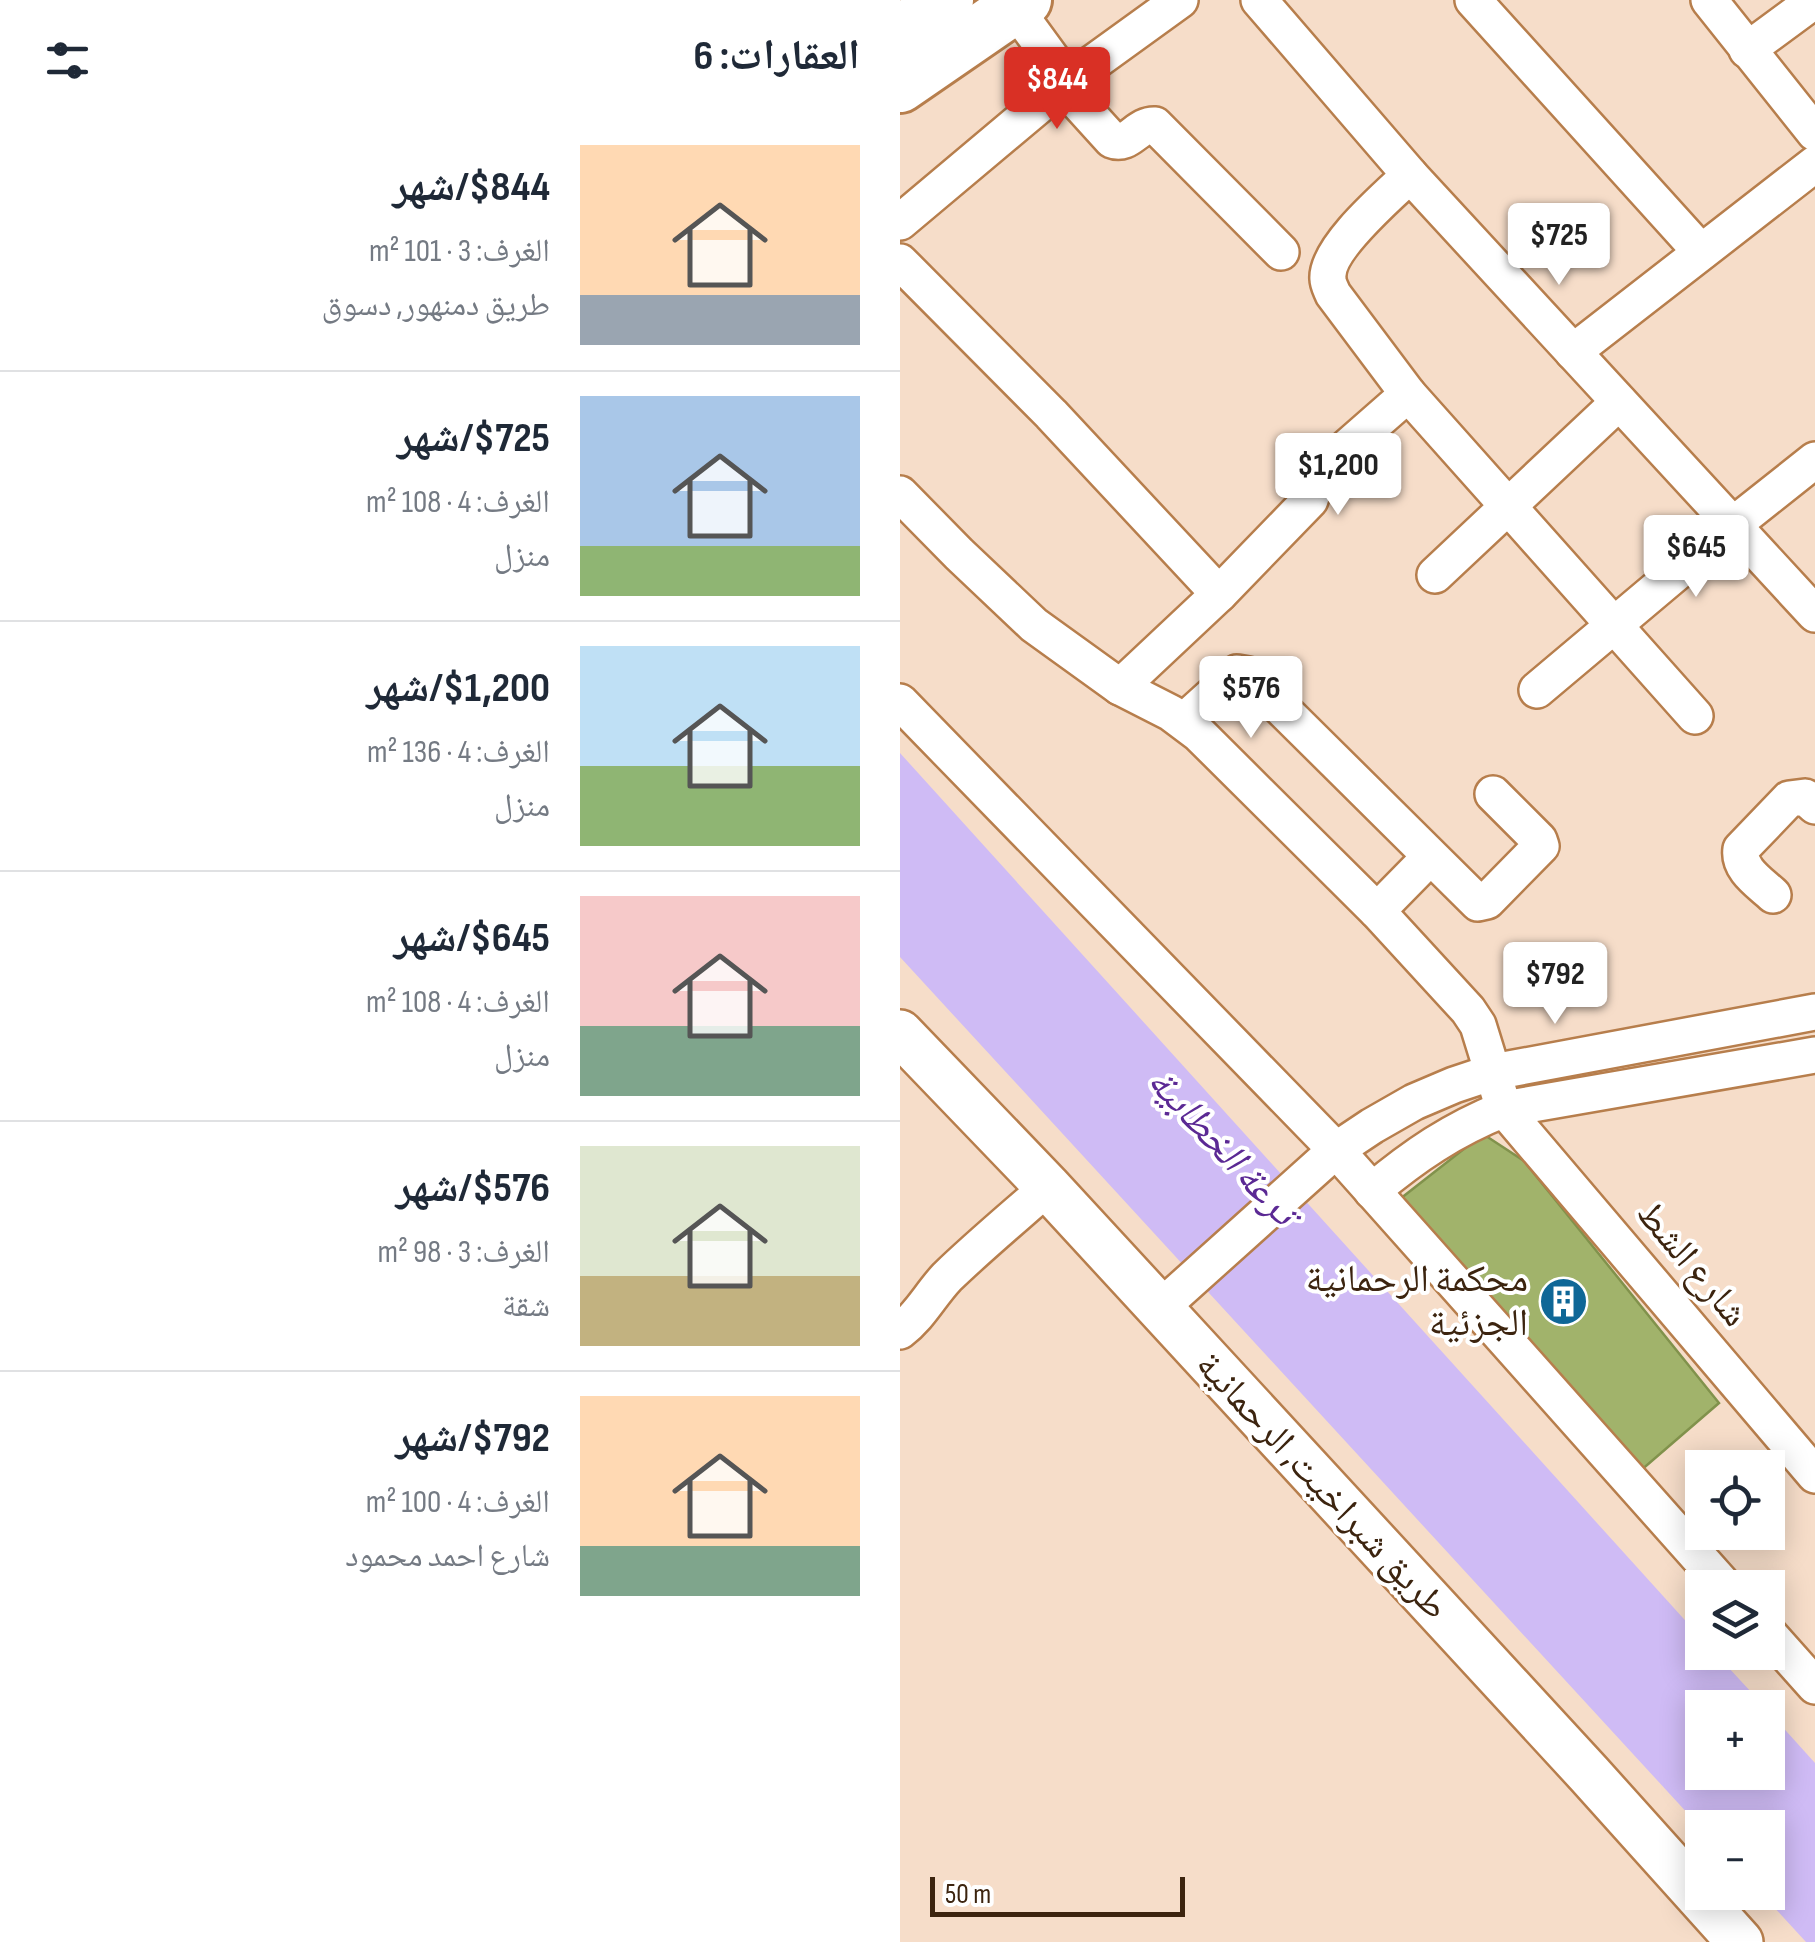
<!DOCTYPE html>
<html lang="ar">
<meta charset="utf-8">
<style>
:root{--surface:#fff;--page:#f6f6f7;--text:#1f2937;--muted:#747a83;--line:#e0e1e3;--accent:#d93025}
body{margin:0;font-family:"Sofia Sans Condensed","Noto Naskh Arabic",sans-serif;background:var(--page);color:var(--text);direction:rtl;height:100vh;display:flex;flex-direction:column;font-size:38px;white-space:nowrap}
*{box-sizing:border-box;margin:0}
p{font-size:32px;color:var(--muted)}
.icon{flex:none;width:55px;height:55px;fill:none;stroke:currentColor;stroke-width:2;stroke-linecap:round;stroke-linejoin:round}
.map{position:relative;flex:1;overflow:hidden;direction:ltr}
.panel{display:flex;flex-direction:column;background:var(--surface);width:900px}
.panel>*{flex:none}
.fabs{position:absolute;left:785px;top:1450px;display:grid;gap:20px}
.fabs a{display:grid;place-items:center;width:100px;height:100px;border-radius:0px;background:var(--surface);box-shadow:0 5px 25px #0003;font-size:50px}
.scale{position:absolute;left:30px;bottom:25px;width:255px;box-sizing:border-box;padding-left:10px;border:5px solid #3c240f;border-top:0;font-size:28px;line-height:35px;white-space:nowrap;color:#3c240f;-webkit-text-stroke:8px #fff;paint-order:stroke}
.price{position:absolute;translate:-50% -85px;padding:0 22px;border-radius:10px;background:#fff;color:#222;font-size:32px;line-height:65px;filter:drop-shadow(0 2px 5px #0008)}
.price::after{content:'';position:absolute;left:50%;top:60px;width:30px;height:22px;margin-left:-15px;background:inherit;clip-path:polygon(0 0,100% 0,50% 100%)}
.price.active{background:var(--accent);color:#fff}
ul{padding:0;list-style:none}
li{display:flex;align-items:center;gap:30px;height:250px;padding:0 40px}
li+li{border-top:2px solid var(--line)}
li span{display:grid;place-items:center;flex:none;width:280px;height:200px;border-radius:0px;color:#555}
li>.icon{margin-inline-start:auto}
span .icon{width:120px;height:120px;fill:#fffc;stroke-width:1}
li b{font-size:42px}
h2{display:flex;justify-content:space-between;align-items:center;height:120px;padding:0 40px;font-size:42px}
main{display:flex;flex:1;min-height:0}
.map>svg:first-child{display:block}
.water{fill:#cfbbf5}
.building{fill:#a1b36b;stroke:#81924c;stroke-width:2.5}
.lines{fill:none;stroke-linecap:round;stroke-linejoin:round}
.minor-casing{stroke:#b77e4c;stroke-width:40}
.major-casing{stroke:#b77e4c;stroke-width:50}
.highway-casing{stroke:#b77e4c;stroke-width:58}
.minor{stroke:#fff;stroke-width:35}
.major{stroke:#fff;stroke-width:45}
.highway{stroke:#fff;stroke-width:52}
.labels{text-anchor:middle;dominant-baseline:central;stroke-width:8;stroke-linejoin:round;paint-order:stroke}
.street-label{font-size:38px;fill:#3c240f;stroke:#fff}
.poi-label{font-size:38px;fill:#3c240f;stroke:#fff;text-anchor:end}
.water-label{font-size:40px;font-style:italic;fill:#5b2994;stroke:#fff}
</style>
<main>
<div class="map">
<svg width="915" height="1942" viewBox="0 0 915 1942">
<rect width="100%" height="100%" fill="#f6ddc9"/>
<polygon class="water" points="0,753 802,1639 802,1652 815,1653 865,1707 802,1708 802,1772 868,1772 868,1711 915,1763 915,1942 906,1942 861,1893 868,1892 868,1828 802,1829 0,957"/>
<polygon class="building" points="583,1134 624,1161 819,1403 739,1472 500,1199"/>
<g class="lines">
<defs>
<g id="minor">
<polyline points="359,0 510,175 915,614"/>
<polyline points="573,0 801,252"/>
<polyline points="809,0 915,133"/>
<polyline points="114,7 168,81"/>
<polyline points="847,50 915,0"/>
<path d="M163 86 212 140C229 147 237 124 255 125L381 252"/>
<path d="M510 175C489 195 425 249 428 279 428 284 431 289 433 294L508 394 795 716"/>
<polyline points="0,222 168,81 280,0"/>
<polyline points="0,262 151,414 319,594 220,687"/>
<polyline points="673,352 915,164"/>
<polyline points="0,494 59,554 134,625 220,687 271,713 299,734 477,911 568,1010 578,1025 604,1109 915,1475"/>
<polyline points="535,575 719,402"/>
<polyline points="319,594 410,500 419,472 508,394"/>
<polyline points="637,690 833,525 915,460"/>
<polyline points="0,702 436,1150 826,1588"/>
<polyline points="284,721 337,673 348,675 578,903 587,901 641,846 639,840 593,794"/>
<path d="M873 895C859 882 838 869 841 849L889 799 905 797 915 806"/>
<polyline points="477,911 530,857"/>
<path d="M472 1191C515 1155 552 1130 604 1109L915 1055"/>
<polyline points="259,1309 436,1150 472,1126 514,1102 554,1085 593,1072 915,1012"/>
<path d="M0 1331C20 1316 30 1295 47 1277 79 1246 114 1217 148 1187"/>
<polyline points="868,1633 915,1686"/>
</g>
<polyline id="major" points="0,1033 148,1187 689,1774 840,1942"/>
<g id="highway">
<polyline points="0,32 47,0"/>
<polyline points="0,86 125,0"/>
</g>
</defs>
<use href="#minor" class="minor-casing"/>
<use href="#major" class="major-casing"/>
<use href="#highway" class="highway-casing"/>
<use href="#minor" class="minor"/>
<use href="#major" class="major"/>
<use href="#highway" class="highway"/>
</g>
<defs>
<symbol id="building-disc" viewBox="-11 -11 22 22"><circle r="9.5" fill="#0f6797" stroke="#fff"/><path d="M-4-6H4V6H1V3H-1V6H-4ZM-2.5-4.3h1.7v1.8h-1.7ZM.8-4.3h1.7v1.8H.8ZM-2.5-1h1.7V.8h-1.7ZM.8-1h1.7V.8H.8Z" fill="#fff"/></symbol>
</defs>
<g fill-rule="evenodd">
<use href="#building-disc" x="636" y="1274" width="55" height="55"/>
</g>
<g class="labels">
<g class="street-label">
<text transform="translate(792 1264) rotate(50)">شارع الشط</text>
<text transform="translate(422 1486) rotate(47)">طريق شبراخيت, الرحمانية</text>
</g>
<g class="poi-label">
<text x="628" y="1279">محكمة الرحمانية<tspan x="628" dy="44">الجزئية</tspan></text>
</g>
<g class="water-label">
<text transform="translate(322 1147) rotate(47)">ترعة الخطابية</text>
</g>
</g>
</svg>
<div class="fabs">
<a><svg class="icon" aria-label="locate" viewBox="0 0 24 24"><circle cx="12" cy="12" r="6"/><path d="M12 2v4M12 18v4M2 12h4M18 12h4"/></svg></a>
<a><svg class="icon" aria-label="layers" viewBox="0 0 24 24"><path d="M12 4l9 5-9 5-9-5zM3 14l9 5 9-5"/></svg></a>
<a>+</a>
<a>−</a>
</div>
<div class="scale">50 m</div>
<b class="price active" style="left:157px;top:132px">$844</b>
<b class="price" style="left:659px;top:288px">$725</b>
<b class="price" style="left:438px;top:518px">$1,200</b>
<b class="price" style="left:796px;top:600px">$645</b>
<b class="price" style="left:351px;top:741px">$576</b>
<b class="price" style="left:655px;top:1027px">$792</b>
</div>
<section class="panel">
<h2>العقارات: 6<svg class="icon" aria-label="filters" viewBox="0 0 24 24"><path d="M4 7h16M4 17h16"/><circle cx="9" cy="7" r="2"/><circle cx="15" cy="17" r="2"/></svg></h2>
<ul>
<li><span style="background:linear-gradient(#ffd9b3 75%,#9aa5b1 0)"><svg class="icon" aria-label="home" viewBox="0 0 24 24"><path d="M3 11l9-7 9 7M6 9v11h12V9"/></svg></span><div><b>$844/شهر</b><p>الغرف: 3 · 101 m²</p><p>طريق دمنهور, دسوق</p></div></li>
<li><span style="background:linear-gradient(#a9c7e8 75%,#8fb573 0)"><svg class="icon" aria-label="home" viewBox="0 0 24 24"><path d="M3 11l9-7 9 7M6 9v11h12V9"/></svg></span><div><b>$725/شهر</b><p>الغرف: 4 · 108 m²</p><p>منزل</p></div></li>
<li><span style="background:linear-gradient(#bfe0f5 60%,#8fb573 0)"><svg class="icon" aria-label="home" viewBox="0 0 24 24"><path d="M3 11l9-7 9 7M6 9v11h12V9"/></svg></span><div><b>$1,200/شهر</b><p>الغرف: 4 · 136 m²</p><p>منزل</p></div></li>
<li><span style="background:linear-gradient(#f6c9c9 65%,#7fa58c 0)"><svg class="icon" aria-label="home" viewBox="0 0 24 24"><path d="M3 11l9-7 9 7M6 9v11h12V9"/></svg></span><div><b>$645/شهر</b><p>الغرف: 4 · 108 m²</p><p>منزل</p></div></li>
<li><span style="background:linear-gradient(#dfe7d0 65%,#c2b280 0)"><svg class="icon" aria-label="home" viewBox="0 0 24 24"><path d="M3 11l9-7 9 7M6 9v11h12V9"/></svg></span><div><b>$576/شهر</b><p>الغرف: 3 · 98 m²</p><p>شقة</p></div></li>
<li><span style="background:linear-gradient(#ffd9b3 75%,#7fa58c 0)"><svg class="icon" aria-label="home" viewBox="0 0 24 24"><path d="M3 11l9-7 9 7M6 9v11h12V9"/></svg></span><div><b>$792/شهر</b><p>الغرف: 4 · 100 m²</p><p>شارع احمد محمود</p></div></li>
</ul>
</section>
</main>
